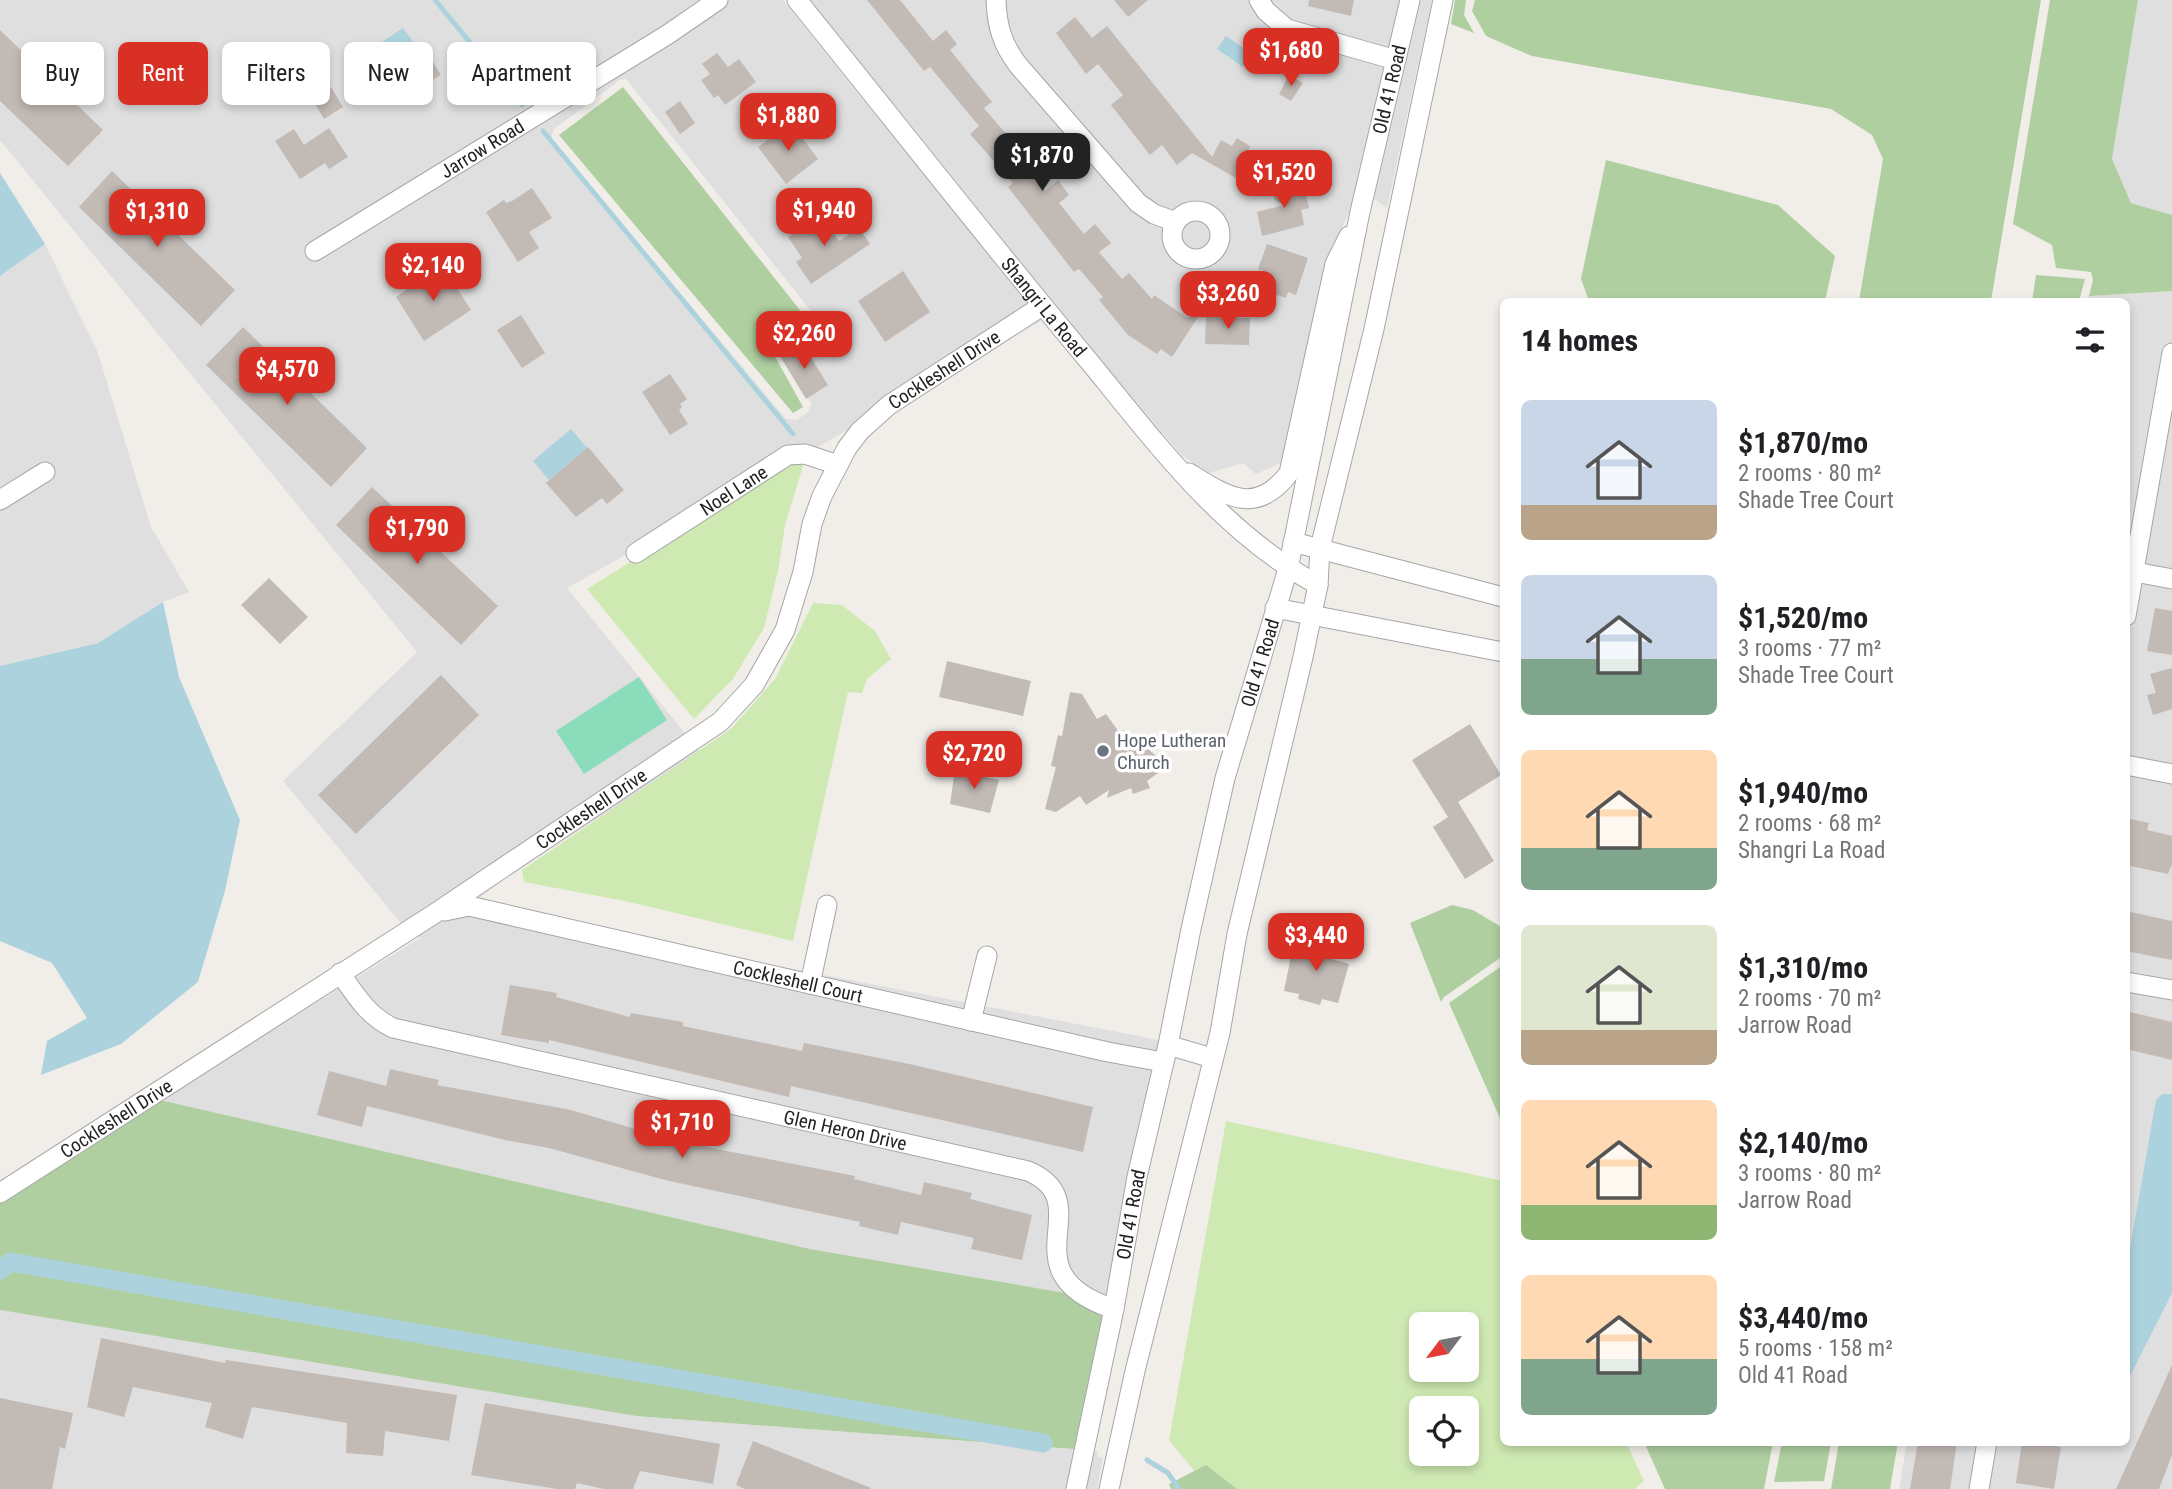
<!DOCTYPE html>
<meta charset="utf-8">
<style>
:root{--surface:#fff;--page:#f6f6f6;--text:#202124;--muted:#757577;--accent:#d93025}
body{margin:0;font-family:"Roboto Condensed",sans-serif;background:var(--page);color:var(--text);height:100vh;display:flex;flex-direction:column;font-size:26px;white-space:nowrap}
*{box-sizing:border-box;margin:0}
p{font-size:23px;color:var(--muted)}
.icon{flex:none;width:38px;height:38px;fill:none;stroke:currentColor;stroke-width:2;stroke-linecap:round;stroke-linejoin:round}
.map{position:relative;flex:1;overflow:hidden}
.side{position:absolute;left:1500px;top:298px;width:630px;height:1148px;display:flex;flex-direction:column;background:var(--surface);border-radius:10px;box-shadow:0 4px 10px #0003}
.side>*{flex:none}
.guide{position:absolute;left:21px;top:42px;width:665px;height:63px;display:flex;gap:14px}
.needle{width:46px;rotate:238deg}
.fabs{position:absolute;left:1409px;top:1312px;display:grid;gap:14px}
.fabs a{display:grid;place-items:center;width:70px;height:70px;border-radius:10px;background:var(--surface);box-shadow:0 4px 10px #0003;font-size:35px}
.price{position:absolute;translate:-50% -60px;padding:0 16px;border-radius:14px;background:var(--accent);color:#fff;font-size:23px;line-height:46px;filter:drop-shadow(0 2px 4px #0008)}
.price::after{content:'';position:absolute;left:50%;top:42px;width:21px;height:16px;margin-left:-10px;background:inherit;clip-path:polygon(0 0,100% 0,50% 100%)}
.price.active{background:#222;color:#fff}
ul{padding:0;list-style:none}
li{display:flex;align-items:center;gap:21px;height:175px;padding:0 21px}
li span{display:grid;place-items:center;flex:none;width:196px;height:140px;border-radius:10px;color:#555}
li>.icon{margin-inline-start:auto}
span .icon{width:84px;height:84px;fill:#fffc;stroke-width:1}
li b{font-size:30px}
h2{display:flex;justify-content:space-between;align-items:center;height:84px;padding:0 21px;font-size:30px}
.tag{padding:0 24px;border-radius:10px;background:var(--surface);box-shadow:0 4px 10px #0003;font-size:24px;line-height:63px}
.tag.active{background:var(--accent);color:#fff}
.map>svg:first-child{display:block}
.residential{fill:#e0dfdf;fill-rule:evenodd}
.grass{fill:#cee9b2;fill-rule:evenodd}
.forest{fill:#afcfa0}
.pitch{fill:#8bdcbb}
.water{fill:#acd3dd}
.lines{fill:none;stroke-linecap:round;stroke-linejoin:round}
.stream{stroke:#acd3dd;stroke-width:5}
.canal{stroke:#acd3dd;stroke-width:19}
.building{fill:#c2bab5}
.minor-casing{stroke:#a6a6a6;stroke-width:21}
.minor{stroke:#fff;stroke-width:19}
.worship-dot{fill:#6b7280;stroke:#fff;stroke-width:2.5}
.labels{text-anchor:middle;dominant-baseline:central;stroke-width:7;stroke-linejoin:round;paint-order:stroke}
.street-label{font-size:19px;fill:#222;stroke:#fff}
.worship-label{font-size:19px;fill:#5b616d;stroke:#fff;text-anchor:start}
</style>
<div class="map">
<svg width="2172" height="1489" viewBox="0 0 2172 1489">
<rect width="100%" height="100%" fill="#f1eee9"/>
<g class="residential">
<path d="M0 0H783L1041 321 567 588 701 753 518 869 469 906 1159 1040 1127 1176 1106 1300 810 1249 160 1100 420 938 400 922 283 781 417 652 0 140ZM626 79 815 316 813 325 784 354 811 404 809 411 797 420 786 419 551 139 554 129 620 80Z"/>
<polygon points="810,0 1400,0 1351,209 1325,263 1281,463 1256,474 1243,463 1209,473 1181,455 1050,299"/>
<polygon points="1421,0 1432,0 1387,208 1374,199"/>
<polygon points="2138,0 2172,0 2172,215 2131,203 2112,159"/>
<polygon points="45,244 98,353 151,527 189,592 163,602 98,643 0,666 0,276"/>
<polygon points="2172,291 2172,1489 1899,1489 1907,1442 2126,1442 2126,301 2088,301 2089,296"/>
<polygon points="0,1310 636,1416 1074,1449 1066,1489 0,1489"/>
<polygon points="1094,1451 1098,1451 1097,1456 1103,1458 1097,1489 1086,1489"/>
</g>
<g class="grass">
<polygon points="790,462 804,463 785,525 778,571 764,628 733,679 694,719 587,589"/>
<polygon points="813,603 842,605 875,631 891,659 867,679 862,693 848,692 793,941 625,901 524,882 522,870 731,729 775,679"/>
<path d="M1226 1121 1503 1181V1442H1626L1644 1481 1635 1489H1209L1169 1440ZM1421 1325H1466V1370H1421ZM1421 1409H1466V1454H1421Z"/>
</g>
<g class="forest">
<polygon points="1455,0 1466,0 1464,15 1474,33 1451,24"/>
<polygon points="1475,0 2041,0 1991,301 1859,301 1883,159 1872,135 1831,109 1532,56 1486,36 1472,11"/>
<polygon points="2050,0 2138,0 2112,159 2131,203 2172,215 2172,291 2089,296 2093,280 2091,272 2056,268 2052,245 2013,224"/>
<polygon points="623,87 807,319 773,353 803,407 793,413 559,135"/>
<polygon points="1606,160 1778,205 1835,256 1825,301 1589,301 1581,279"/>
<polygon points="2036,275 2085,279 2079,301 2032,301"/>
<polygon points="1452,905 1473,910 1503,928 1503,956 1444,997 1441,1002 1410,923"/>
<polygon points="1503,965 1503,1125 1449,1003"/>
<polygon points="160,1100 810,1249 1106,1300 1074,1449 636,1416 0,1310 0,1200"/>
<polygon points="1644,1442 1773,1442 1764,1489 1665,1489"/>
<polygon points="1782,1442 1831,1442 1824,1481 1774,1482"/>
<polygon points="1839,1442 1898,1442 1890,1489 1831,1489"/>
<polygon points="1206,1465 1237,1489 1171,1489 1169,1484"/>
</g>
<polygon class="pitch" points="639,677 667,720 584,774 556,731"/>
<g class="water">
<polygon points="403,28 414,43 383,63 373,48"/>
<polygon points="1226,36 1252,54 1243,67 1217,49"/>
<polygon points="0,173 45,244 0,276"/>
<polygon points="571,429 587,448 549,480 533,461"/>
<polygon points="163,602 179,677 240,820 225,891 198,982 121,1044 41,1075 47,1041 87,1018 52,963 0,941 0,666 98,643"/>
<polygon points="2162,1094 2172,1094 2172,1293 2126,1384 2126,1271 2156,1100"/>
</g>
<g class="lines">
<g class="stream">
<polyline points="435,0 522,105"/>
<polyline points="543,131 793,434"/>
<polyline points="1147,1460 1168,1473 1179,1489"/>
</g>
<polyline class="canal" points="0,1270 11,1262 1043,1443"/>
</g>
<g class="building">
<polygon points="867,0 900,0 933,41 946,30 957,44 950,50 992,102 984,108 1012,141 1019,135 1030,148 1018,158 1045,191 1058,180 1069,195 1059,203 1084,234 1095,224 1111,243 1099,252 1122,279 1129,273 1152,299 1154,295 1186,317 1198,317 1172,357 1161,349 1157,354 1128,335 1099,300 1103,297 1079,269 1074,272 1008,187 1013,183 970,134 979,126 930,67 924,71"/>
<polygon points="1114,0 1148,0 1128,17"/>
<polygon points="1309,0 1354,0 1351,16 1308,6"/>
<polygon points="1075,17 1092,38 1107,26 1212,157 1221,140 1232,146 1237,138 1250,146 1248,151 1264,160 1250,186 1192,153 1177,165 1162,145 1150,155 1111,105 1123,95 1098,64 1086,74 1056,33"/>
<polygon points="0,30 103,130 68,166 0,101"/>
<polygon points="411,45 422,61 430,57 441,75 423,86 425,90 408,101 405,96 390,105 378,85 393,75 384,62"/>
<polygon points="717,53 728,67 739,59 756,82 725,105 718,95 714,98 701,80 710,74 702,64"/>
<polygon points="1289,75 1303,83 1291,101 1279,94"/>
<polygon points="331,87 343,107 324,119 312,99"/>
<polygon points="680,101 695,123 680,134 665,112"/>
<polygon points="791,123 818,159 786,184 758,147"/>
<polygon points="329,128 348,157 329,169 325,163 300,179 275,141 294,129 304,145"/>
<polygon points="112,171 235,290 201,326 79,207"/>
<polygon points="1292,180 1295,192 1305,190 1309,208 1301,210 1304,225 1262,236 1257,212 1284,205 1275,200 1271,185"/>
<polygon points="532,188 552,218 529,232 539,248 518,262 486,212 504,200 506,203 512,201"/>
<polygon points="821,214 839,241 859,228 870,244 811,284 796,262 802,258 788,237"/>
<polygon points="1267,244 1308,258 1296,295 1288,292 1286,298 1262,290 1268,272 1258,269"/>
<polygon points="442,265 471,310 424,341 396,297"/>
<polygon points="903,271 930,312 885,342 858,301"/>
<polygon points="521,315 545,353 522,368 497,330"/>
<polygon points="1206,317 1250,318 1249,345 1205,344"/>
<polygon points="243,327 367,448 331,487 206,365"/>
<polygon points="802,343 828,385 806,399 780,356"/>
<polygon points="670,374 687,399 680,404 682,407 679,410 688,424 670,435 642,392"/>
<polygon points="588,447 624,490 607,504 602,498 576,517 546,483"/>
<polygon points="372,487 498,606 461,645 336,525"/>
<polygon points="269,578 308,617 280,644 241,605"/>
<polygon points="2155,608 2172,611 2172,655 2147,651"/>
<polygon points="947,661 1031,681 1023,716 939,697"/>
<polygon points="2172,668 2172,709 2153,715 2147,695 2156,693 2150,674"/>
<polygon points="441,675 479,715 356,834 318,795"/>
<polygon points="1070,692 1082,694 1097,719 1106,714 1119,732 1124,730 1138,746 1144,745 1156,756 1151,761 1158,773 1147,781 1150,788 1133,794 1131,788 1107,798 1109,790 1086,805 1080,796 1056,812 1045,809 1056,767 1051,766 1058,735 1062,736"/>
<polygon points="1470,724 1501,775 1458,802 1494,861 1465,879 1433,827 1448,817 1412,760"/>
<polygon points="955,770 999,780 990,813 950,804"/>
<polygon points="2126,818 2149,823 2147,830 2172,836 2172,864 2168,874 2126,865"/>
<polygon points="2126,911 2172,921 2172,960 2126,951"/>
<polygon points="1307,936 1332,942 1328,958 1349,964 1338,1003 1322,999 1320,1005 1298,999 1299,994 1284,991 1292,951 1302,954"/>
<polygon points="510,985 557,993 556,997 630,1017 631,1013 683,1022 683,1026 802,1051 804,1043 914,1065 1093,1107 1083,1152 791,1086 789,1097 549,1040 549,1043 501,1035"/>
<polygon points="2126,1011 2172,1022 2172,1060 2126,1049"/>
<polygon points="390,1069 439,1080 437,1085 571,1110 676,1141 855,1176 854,1179 921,1195 924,1182 972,1193 970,1199 1032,1215 1022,1260 971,1249 974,1238 901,1222 898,1235 859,1226 860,1222 665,1180 549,1148 505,1140 367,1106 362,1127 317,1115 329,1071 386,1086"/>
<polygon points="101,1338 225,1363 226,1360 457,1395 449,1441 385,1431 383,1456 346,1453 347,1423 252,1407 243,1439 205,1427 212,1403 133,1387 124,1417 87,1407"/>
<polygon points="2172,1365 2172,1455 2159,1489 2116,1489"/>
<polygon points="0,1398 73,1413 65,1449 60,1447 52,1489 0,1489"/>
<polygon points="485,1403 720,1444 713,1484 640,1471 633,1489 604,1489 577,1483 575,1489 557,1489 471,1475"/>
<polygon points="753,1441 871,1488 870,1489 745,1489 736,1485"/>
<polygon points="1918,1442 1957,1442 1950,1489 1910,1489"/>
<polygon points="2022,1442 2061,1447 2054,1489 2016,1483"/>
</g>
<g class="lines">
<defs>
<g id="minor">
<path id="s1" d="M797 0C894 120 989 242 1088 360 1157 444 1221 532 1318 585"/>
<path d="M996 0C997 26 1002 44 1018 65L1138 203 1154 214 1176 222"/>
<polyline points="1259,0 1266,11 1287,29 1396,60"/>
<circle cx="1196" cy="235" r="24"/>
<path id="s2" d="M315 251 667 35 718 0"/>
<path d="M1189 473C1226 496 1256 517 1289 473L1335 264 1349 236"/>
<polyline points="0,500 45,472"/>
<polyline points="1293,542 1503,597"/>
<path id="s3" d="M636 553 788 455 805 454 838 465"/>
<polyline points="2135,572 2172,579"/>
<polyline points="1275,608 1503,652"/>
<polyline points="2126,616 2172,353"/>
<polyline points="2126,765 2172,774"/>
<path id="s4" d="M445 911 469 906 1108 1052 1163 1062"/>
<path id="s5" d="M340 973C356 996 368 1016 393 1028L1028 1171C1103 1203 1002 1272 1114 1309"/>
<polyline points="2126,982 2172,990"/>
<polyline points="810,984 827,905"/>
<polyline points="971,1021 987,956"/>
<polyline points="1168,1045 1212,1058"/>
<path id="s6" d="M0 1193 434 914 720 722 754 685 785 630 803 572 812 524 822 496 847 448 860 431 889 405 1042 306"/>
<path id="s7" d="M1076 1489 1114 1309 1137 1177 1168 1045 1191 929 1225 778 1288 569 1360 212 1410 0"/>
<polyline points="1109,1489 1135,1371 1220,1033 1237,934 1303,657 1318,585 1320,548 1374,329 1443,0"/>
<polyline points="1979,1489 1987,1442"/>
</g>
</defs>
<use href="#minor" class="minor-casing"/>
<use href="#minor" class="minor"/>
</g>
<circle class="worship-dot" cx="1103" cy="751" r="7"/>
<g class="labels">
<g class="street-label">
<text stroke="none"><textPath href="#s7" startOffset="1435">Old 41 Road</textPath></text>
<text stroke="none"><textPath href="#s2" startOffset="196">Jarrow Road</textPath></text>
<text stroke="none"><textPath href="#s1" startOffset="394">Shangri La Road</textPath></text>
<text stroke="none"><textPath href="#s6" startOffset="1293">Cockleshell Drive</textPath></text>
<text stroke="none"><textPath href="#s3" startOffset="116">Noel Lane</textPath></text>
<text stroke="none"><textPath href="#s7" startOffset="847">Old 41 Road</textPath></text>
<text stroke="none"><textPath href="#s6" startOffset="705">Cockleshell Drive</textPath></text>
<text stroke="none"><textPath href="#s4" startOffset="362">Cockleshell Court</textPath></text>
<text stroke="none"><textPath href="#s6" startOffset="138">Cockleshell Drive</textPath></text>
<text stroke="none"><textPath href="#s5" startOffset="541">Glen Heron Drive</textPath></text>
<text stroke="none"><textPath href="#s7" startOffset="280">Old 41 Road</textPath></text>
</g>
<g class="worship-label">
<text x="1117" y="740">Hope Lutheran<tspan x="1117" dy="22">Church</tspan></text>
</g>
</g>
</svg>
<div class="fabs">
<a><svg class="needle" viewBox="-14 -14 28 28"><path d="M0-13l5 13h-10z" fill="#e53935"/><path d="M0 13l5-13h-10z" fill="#757577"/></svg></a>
<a><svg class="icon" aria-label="locate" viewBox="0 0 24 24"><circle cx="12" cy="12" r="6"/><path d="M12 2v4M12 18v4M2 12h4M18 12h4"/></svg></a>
</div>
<b class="price" style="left:1291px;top:88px">$1,680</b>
<b class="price" style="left:788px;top:153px">$1,880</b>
<b class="price active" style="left:1042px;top:193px">$1,870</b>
<b class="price" style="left:1284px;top:210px">$1,520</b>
<b class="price" style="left:824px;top:248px">$1,940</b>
<b class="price" style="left:157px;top:249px">$1,310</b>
<b class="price" style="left:433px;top:303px">$2,140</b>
<b class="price" style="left:1228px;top:331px">$3,260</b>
<b class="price" style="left:804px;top:371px">$2,260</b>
<b class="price" style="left:287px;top:407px">$4,570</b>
<b class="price" style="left:417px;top:566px">$1,790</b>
<b class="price" style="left:974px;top:791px">$2,720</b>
<b class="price" style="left:1316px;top:973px">$3,440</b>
<b class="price" style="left:682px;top:1160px">$1,710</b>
<div class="guide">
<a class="tag">Buy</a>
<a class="tag active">Rent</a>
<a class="tag">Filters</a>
<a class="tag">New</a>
<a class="tag">Apartment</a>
</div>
<section class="side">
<h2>14 homes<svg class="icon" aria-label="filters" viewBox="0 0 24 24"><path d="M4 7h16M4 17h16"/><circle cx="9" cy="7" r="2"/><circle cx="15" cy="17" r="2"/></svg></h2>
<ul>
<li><span style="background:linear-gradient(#c9d6e8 75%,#b9a48a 0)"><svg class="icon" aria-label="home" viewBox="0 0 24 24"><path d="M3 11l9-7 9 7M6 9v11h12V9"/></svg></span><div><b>$1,870/mo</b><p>2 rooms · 80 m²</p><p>Shade Tree Court</p></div></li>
<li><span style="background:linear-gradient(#c9d6e8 60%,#7fa58c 0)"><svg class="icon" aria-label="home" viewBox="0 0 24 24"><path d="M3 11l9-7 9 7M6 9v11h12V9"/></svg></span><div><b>$1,520/mo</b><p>3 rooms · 77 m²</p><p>Shade Tree Court</p></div></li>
<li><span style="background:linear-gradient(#ffd9b3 70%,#7fa58c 0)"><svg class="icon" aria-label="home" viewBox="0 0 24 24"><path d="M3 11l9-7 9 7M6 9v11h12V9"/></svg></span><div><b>$1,940/mo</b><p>2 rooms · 68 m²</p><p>Shangri La Road</p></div></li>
<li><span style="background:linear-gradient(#dfe7d0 75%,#b9a48a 0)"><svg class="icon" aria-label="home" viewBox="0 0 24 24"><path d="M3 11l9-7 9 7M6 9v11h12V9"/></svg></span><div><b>$1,310/mo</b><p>2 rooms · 70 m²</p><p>Jarrow Road</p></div></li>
<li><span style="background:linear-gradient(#ffd9b3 75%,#8fb573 0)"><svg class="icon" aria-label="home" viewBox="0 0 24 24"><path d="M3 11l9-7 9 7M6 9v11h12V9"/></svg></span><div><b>$2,140/mo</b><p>3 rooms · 80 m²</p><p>Jarrow Road</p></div></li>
<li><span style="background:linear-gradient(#ffd9b3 60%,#7fa58c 0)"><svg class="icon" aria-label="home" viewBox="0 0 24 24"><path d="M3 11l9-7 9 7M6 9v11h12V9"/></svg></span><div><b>$3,440/mo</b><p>5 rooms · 158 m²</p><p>Old 41 Road</p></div></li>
</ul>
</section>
</div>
